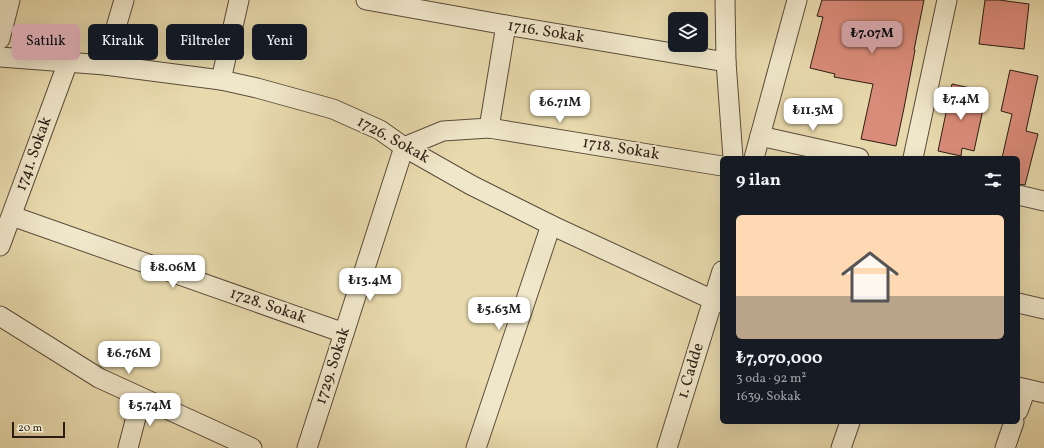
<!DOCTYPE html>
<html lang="tr">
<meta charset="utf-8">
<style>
:root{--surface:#171b24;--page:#242831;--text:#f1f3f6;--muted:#9ea1a6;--accent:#c59692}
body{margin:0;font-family:Vollkorn,serif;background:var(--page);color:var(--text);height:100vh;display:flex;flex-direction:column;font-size:15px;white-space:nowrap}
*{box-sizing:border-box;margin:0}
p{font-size:13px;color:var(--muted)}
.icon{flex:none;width:22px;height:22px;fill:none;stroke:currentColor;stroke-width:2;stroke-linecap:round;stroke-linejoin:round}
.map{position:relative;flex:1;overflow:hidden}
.sheet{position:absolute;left:720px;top:156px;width:300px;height:268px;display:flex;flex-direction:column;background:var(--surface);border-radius:6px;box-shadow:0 4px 16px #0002}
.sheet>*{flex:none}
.hud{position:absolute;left:12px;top:24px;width:380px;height:36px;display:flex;gap:8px}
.buttons{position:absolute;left:668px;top:12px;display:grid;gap:8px}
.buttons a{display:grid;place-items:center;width:40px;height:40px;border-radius:6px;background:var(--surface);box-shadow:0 4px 16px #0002;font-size:20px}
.scale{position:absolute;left:12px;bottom:10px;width:53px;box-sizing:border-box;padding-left:4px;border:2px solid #2b1d14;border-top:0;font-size:11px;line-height:14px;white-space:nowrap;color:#2b1d14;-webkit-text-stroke:3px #f0e7ca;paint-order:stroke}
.price{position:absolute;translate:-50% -34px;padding:0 9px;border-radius:8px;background:#fff;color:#222;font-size:13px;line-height:26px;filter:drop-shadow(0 1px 2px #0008)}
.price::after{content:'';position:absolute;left:50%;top:24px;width:12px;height:9px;margin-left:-6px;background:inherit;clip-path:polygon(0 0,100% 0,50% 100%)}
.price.selected{background:var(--accent);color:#111}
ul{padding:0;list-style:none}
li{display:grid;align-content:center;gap:8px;height:212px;padding:0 16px}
li span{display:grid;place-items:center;height:124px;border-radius:6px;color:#555}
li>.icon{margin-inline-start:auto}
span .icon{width:72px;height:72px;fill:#fffc;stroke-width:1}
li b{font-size:17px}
h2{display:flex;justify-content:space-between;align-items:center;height:48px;padding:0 16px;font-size:17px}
.pill{padding:0 14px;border-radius:6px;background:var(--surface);box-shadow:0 4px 16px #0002;font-size:14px;line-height:36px}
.pill.selected{background:var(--accent);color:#111}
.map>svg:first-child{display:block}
.building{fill:#da8c7a;stroke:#2b1d14}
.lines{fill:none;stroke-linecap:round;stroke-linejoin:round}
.street-casing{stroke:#5a4c3a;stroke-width:21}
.street{stroke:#f0e7ca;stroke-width:19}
.labels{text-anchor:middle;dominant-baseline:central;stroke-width:4;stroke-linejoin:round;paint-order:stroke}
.street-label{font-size:16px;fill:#2b1d14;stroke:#f0e7ca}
</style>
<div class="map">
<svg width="1044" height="448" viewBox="0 0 1044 448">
<rect width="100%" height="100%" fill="#e8daad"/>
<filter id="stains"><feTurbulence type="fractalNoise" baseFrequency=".005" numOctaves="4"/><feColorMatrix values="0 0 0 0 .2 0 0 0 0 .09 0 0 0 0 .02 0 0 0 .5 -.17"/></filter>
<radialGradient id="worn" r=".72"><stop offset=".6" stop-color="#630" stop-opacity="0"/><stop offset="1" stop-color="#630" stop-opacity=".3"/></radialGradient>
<g class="building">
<polygon points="822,0 924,0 914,50 915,50 904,108 896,146 861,139 873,84 834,77 835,74 810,68 823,17 817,16"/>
<polygon points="985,0 999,0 1029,4 1024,49 979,44"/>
<polygon points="1010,70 1038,76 1026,131 1038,134 1025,185 1018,184 1018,158 1002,158 1012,114 1001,111"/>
<polygon points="952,84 975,89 974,97 985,100 974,151 962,148 961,156 938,151"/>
</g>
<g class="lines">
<defs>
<g id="street">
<polyline points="366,0 506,25 726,62"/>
<polyline points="725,0 726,62 733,158"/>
<polyline points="0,39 10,0"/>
<polyline points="0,57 105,65 221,80 257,88 333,109 380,130 404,147 471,185 551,225 713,300 722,303"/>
<polyline points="105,65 124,0"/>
<polyline points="221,80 239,0"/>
<polyline points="489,128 506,25"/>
<polyline points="760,136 859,158"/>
<polyline points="754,158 797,0"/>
<polyline points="913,158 947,0"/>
<polyline points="1018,195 1044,201"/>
<polyline points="12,216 344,333"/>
<polyline points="0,246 68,62"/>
<polyline points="1018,303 1044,309"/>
<polyline points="0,316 99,378 252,448"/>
<polyline points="1018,387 1044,393"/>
<polyline points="1018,411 1026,389"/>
<polyline points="128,448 141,398"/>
<polyline points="307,448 404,147 443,131 489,128 722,166"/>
<polyline points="476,448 551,225"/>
<polyline points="667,448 722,271"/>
<polyline points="841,448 850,422"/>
<polyline points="1005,448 1014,422"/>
</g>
</defs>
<use href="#street" class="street-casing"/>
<use href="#street" class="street"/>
</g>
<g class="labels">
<g class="street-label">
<text transform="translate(546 32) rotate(9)">1716. Sokak</text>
<text transform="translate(393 140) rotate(29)">1726. Sokak</text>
<text transform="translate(621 149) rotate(9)">1718. Sokak</text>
<text transform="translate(34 154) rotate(-70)">1741. Sokak</text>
<text transform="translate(268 306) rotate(19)">1728. Sokak</text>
<text transform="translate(333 366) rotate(-72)">1729. Sokak</text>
<text transform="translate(691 371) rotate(-73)">1. Cadde</text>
</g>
</g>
<rect width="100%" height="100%" filter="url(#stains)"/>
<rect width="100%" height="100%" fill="url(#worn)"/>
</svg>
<div class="buttons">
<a><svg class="icon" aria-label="layers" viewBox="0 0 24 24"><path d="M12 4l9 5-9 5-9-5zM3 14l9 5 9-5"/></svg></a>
</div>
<div class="scale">20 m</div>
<b class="price selected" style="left:872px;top:55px">₺7.07M</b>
<b class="price" style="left:961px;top:121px">₺7.4M</b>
<b class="price" style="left:560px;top:124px">₺6.71M</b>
<b class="price" style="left:813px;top:132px">₺11.3M</b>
<b class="price" style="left:173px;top:289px">₺8.06M</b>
<b class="price" style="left:370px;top:302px">₺13.4M</b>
<b class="price" style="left:499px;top:331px">₺5.63M</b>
<b class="price" style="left:129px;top:375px">₺6.76M</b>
<b class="price" style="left:150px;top:427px">₺5.74M</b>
<div class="hud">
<a class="pill selected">Satılık</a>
<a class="pill">Kiralık</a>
<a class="pill">Filtreler</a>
<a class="pill">Yeni</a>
</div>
<section class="sheet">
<h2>9 ilan<svg class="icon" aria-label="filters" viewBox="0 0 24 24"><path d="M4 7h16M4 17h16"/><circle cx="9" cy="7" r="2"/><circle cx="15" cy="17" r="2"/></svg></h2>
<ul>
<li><span style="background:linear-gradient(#ffd9b3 65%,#b9a48a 0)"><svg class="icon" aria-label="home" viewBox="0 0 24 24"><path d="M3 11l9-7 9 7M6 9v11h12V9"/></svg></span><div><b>₺7,070,000</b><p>3 oda · 92 m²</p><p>1639. Sokak</p></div></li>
</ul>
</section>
</div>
